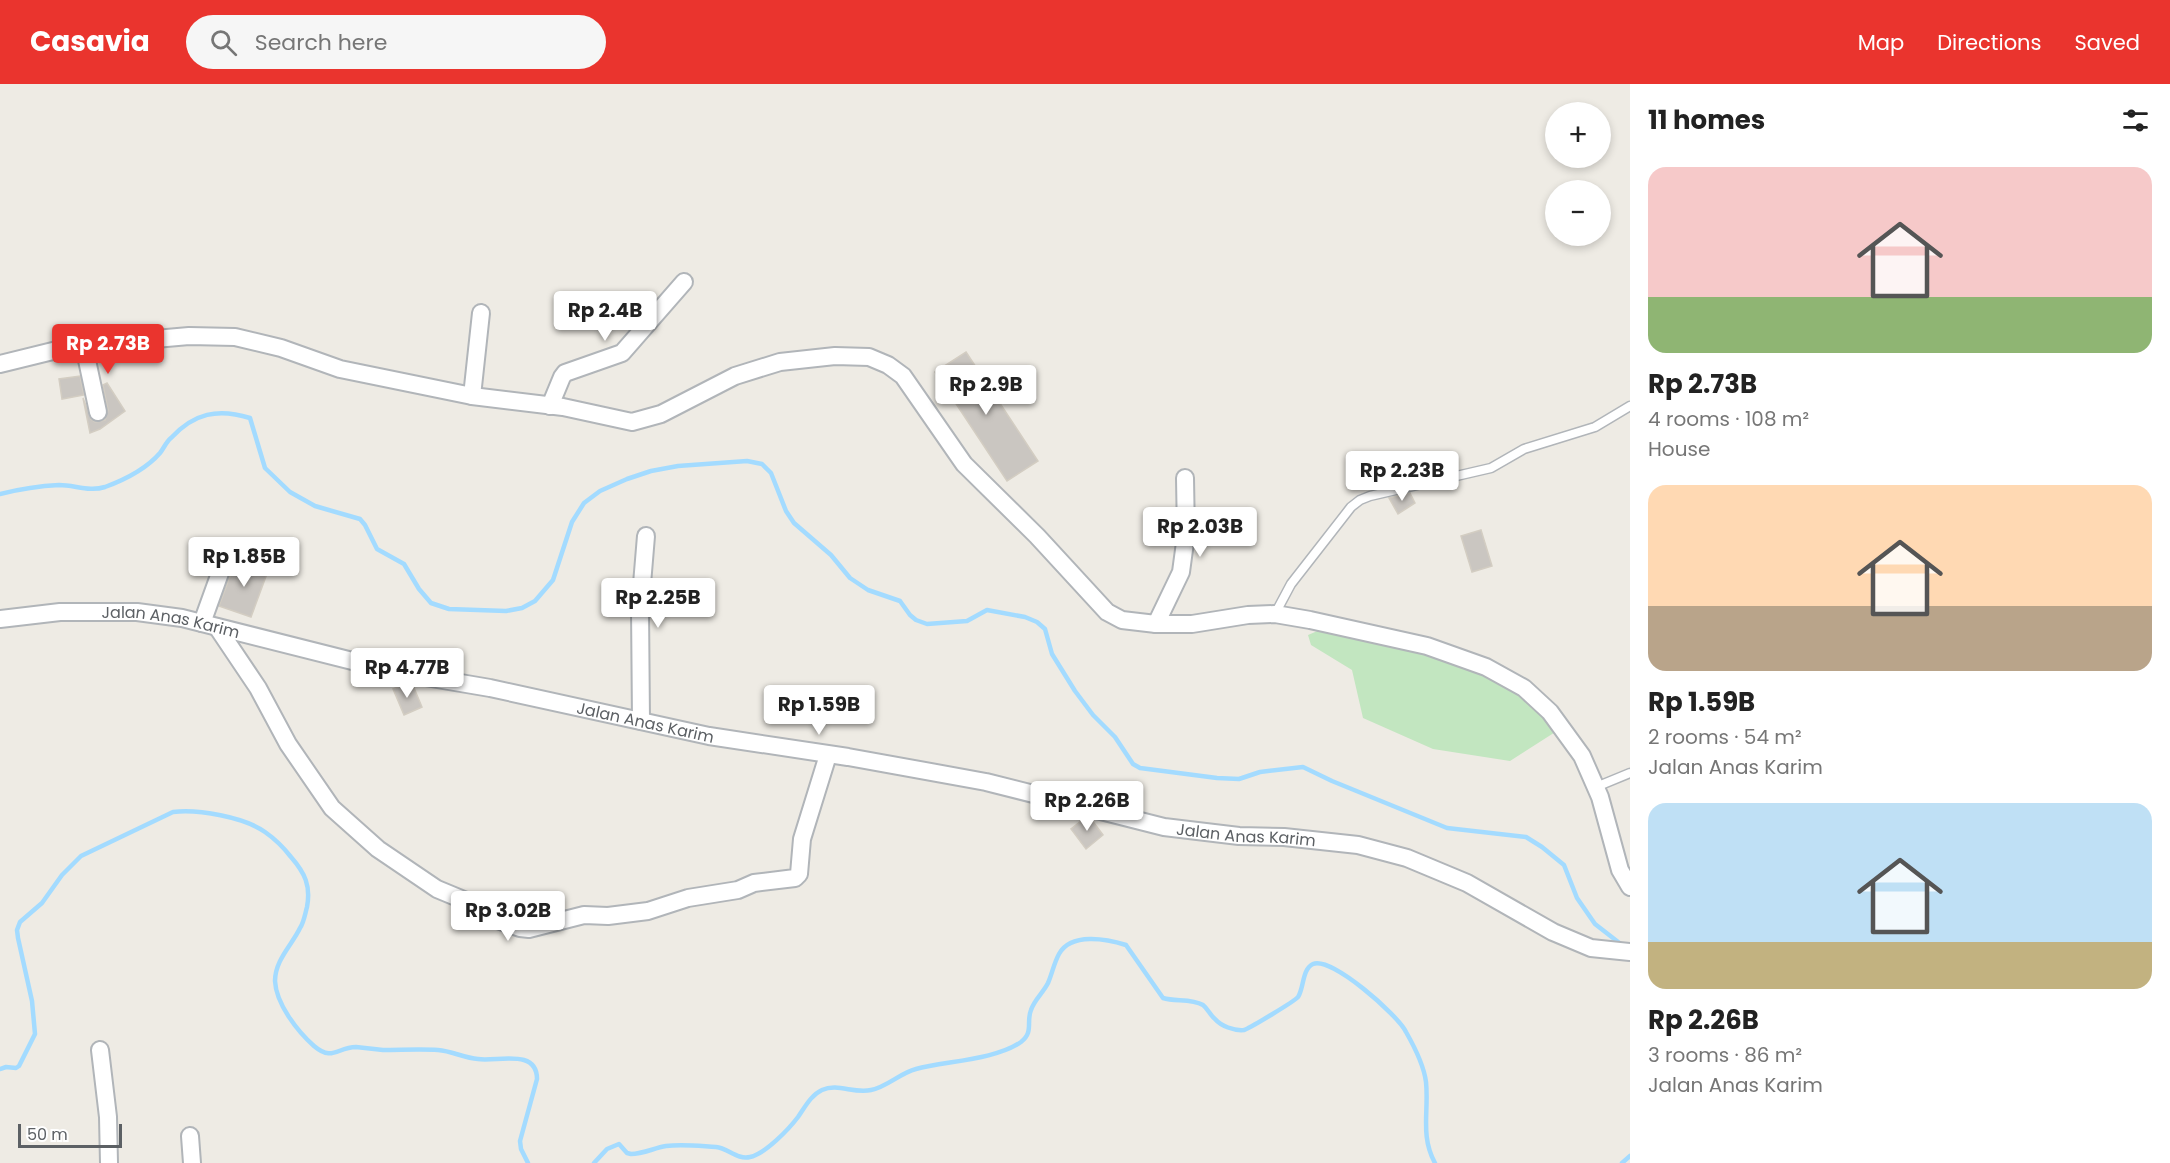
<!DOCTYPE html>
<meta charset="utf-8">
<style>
:root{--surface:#fff;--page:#f6f6f6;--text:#222;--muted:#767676;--accent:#ea342e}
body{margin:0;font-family:Poppins,sans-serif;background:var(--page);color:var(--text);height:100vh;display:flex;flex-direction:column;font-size:22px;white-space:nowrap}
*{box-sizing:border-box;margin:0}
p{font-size:20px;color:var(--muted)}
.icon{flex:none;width:33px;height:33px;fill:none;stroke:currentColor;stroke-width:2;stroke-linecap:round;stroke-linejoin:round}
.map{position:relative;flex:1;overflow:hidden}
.panel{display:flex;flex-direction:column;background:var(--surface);width:540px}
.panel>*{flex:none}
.tools{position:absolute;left:1545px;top:18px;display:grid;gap:12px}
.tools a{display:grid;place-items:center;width:66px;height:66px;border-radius:50%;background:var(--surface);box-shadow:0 3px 9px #0003;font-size:30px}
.scale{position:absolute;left:18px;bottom:15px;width:104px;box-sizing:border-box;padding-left:6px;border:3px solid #5c6064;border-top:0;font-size:16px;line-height:21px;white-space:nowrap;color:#5c6064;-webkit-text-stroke:4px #fff;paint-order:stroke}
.price{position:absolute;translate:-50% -51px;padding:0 14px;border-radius:6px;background:#fff;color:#222;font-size:20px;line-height:39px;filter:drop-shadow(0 2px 3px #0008)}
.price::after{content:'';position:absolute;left:50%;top:36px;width:18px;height:14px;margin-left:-9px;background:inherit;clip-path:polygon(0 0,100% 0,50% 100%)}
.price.on{background:var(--accent);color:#fff}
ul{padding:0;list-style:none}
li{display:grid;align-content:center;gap:12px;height:318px;padding:0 18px}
li span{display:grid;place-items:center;height:186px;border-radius:18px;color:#555}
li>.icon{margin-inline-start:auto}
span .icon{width:108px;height:108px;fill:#fffc;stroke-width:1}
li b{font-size:26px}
h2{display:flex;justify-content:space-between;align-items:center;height:72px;padding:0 18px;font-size:26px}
header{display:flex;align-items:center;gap:36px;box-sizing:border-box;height:84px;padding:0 30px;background:var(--accent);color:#fff}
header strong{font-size:28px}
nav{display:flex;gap:33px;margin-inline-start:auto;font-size:21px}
.search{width:420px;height:54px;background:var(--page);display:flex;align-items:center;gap:15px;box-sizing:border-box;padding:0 21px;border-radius:33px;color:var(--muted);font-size:22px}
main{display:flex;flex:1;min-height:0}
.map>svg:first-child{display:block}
.green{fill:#c2e6c0}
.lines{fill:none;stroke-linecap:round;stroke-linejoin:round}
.stream{stroke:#a3dbff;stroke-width:4.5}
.building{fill:#cac6c1;stroke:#d3cdc2;stroke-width:1.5}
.lane-casing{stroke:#b1b5b9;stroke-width:11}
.street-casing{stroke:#b1b5b9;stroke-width:20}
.lane{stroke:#fff;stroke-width:8}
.street{stroke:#fff;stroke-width:16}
.labels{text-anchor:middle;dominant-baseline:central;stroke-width:6;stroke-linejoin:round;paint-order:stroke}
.street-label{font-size:16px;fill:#5c6064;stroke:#fff}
</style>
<header>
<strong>Casavia</strong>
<div class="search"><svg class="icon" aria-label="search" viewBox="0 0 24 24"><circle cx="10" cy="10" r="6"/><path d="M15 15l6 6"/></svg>Search here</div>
<nav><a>Map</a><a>Directions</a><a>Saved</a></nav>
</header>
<main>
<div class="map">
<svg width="1630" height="1079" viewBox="0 0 1630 1079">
<rect width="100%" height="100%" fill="#eeebe4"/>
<polygon class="green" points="1334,540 1470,573 1523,602 1560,645 1510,677 1433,665 1363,634 1352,586 1311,561 1308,551"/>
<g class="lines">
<g class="stream">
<path d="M0 410C20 405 39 402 59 401 75 401 89 408 105 403 124 396 147 384 160 369 164 364 166 358 171 354 194 329 218 324 250 334L265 384 290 408 315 422 360 435 365 441 377 465 404 480 419 505 431 519 449 525 506 527 522 524 535 517 553 496 572 438 584 419 600 407 627 395 651 387 678 382 747 377 762 380 771 389 786 427 794 439 831 471 850 494 868 506 900 517 910 531 916 536 927 540 967 537 987 526 1025 533 1037 538 1045 545 1052 570 1075 607 1093 631 1115 653 1133 680 1140 684 1217 694 1239 695 1260 688 1303 683 1332 697 1447 744 1526 753 1542 763 1564 781 1577 814 1595 840 1622 861"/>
<path d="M0 985 6 983 16 984 19 982 35 950 32 917 18 854 17 846 20 838 42 819 62 791 81 772 173 728C198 725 244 733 265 748 275 755 284 764 291 773 305 789 311 802 307 823 305 830 304 838 300 844 292 861 275 876 275 897 276 920 298 948 314 962 333 978 337 963 356 963 365 964 374 965 383 966 401 966 420 965 438 966 452 967 464 974 478 975 497 978 537 964 537 995L520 1057 521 1065 528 1079"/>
<path d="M594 1079 607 1065 619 1060 627 1069 631 1070C643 1070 654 1064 666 1062 683 1060 699 1062 716 1063 728 1064 737 1076 750 1073 765 1070 789 1045 798 1033 805 1023 811 1011 822 1006 838 999 854 1010 871 1006 887 1003 900 989 916 985 946 977 995 976 1021 958 1034 948 1026 938 1031 926 1034 916 1043 909 1048 899 1052 890 1054 879 1059 870 1071 848 1107 855 1126 861L1163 914C1175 918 1191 914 1203 921 1208 925 1210 931 1215 935 1221 942 1234 947 1244 946 1250 944 1295 917 1298 913 1304 904 1302 885 1313 880 1331 872 1398 931 1406 948 1414 962 1424 982 1426 998 1429 1027 1420 1052 1435 1079"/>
<polyline points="1622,1079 1630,1072"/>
</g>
</g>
<g class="building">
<polygon points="966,268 1038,377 1007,397 935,288"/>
<polygon points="80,292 84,311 62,315 59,295"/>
<polygon points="107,299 125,327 100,345 90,349 83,314 91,335 95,338 105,336 108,326 103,301"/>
<polygon points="1410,409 1415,419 1398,430 1389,414"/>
<polygon points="1481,446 1492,482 1472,488 1461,452"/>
<polygon points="236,476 268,487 251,533 219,522"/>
<polygon points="405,600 409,601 411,605 414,604 422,623 404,631 393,605"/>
<polygon points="1085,734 1091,735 1103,751 1086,765 1071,745"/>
</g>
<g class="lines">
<defs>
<g id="lane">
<polyline points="1275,530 1291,500 1351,423 1360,416 1370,412 1491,384 1524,365 1595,343 1630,322"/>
<polyline points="1596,703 1630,689"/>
</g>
<g id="street">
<polyline points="84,262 98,328"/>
<polyline points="0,280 61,265 99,260 189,252 235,253 281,264 340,285 472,312 563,323 632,338 661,330 735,292 780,278 835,272 869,273 888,281 903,292 964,380 1037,452 1107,528 1122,536 1156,540 1192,540 1248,531 1275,530 1310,536 1427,562 1486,583 1524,604 1550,628 1582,672 1600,713 1620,786 1630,803"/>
<polyline points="472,312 481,229"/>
<polyline points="550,322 562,293 565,289 622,269 684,198"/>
<path id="s1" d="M0 535 60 528H137L182 534 396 588 490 604 709 652 848 673 986 698 1164 743 1239 752 1284 753 1358 761 1407 774 1467 799 1553 848 1591 864 1630 868"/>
<polyline points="202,539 229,464 231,463 276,478"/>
<polyline points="1156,540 1181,488 1186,451 1185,394"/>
<polyline points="217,543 258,604 288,660 332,724 378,765 437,805 466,817 481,830 520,844 529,845 584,831 608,832 648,827 688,814 738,806 754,799 795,794 799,790 802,755 828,671"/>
<polyline points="641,637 640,524 646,452"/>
<polyline points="100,966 108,1033 109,1079"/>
<polyline points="190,1052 192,1079"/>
</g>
</defs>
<use href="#lane" class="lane-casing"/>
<use href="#street" class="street-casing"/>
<use href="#lane" class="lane"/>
<use href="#street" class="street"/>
</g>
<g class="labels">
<g class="street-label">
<text stroke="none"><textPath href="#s1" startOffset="172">Jalan Anas Karim</textPath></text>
<text stroke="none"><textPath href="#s1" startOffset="658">Jalan Anas Karim</textPath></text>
<text stroke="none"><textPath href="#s1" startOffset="1270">Jalan Anas Karim</textPath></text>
</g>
</g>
</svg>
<div class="tools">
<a>+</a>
<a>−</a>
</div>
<div class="scale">50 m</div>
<b class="price" style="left:605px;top:258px">Rp 2.4B</b>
<b class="price on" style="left:108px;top:291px">Rp 2.73B</b>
<b class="price" style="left:986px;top:332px">Rp 2.9B</b>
<b class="price" style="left:1402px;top:418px">Rp 2.23B</b>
<b class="price" style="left:1200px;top:474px">Rp 2.03B</b>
<b class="price" style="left:244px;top:504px">Rp 1.85B</b>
<b class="price" style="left:658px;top:545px">Rp 2.25B</b>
<b class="price" style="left:407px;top:615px">Rp 4.77B</b>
<b class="price" style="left:819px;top:652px">Rp 1.59B</b>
<b class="price" style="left:1087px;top:748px">Rp 2.26B</b>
<b class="price" style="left:508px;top:858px">Rp 3.02B</b>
</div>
<section class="panel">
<h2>11 homes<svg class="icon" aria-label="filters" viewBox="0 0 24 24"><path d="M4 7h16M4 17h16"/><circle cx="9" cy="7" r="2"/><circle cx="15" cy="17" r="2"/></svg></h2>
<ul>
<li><span style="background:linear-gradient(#f6c9c9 70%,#8fb573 0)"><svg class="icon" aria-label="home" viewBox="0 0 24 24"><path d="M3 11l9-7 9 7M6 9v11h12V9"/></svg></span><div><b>Rp 2.73B</b><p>4 rooms · 108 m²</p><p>House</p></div></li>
<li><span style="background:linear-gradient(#ffd9b3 65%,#b9a48a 0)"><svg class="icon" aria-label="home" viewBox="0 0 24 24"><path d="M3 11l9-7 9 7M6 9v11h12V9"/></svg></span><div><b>Rp 1.59B</b><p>2 rooms · 54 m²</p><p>Jalan Anas Karim</p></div></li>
<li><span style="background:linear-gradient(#bfe0f5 75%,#c2b280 0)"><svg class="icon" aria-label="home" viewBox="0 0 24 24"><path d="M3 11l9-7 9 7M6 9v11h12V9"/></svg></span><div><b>Rp 2.26B</b><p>3 rooms · 86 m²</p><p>Jalan Anas Karim</p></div></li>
</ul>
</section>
</main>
